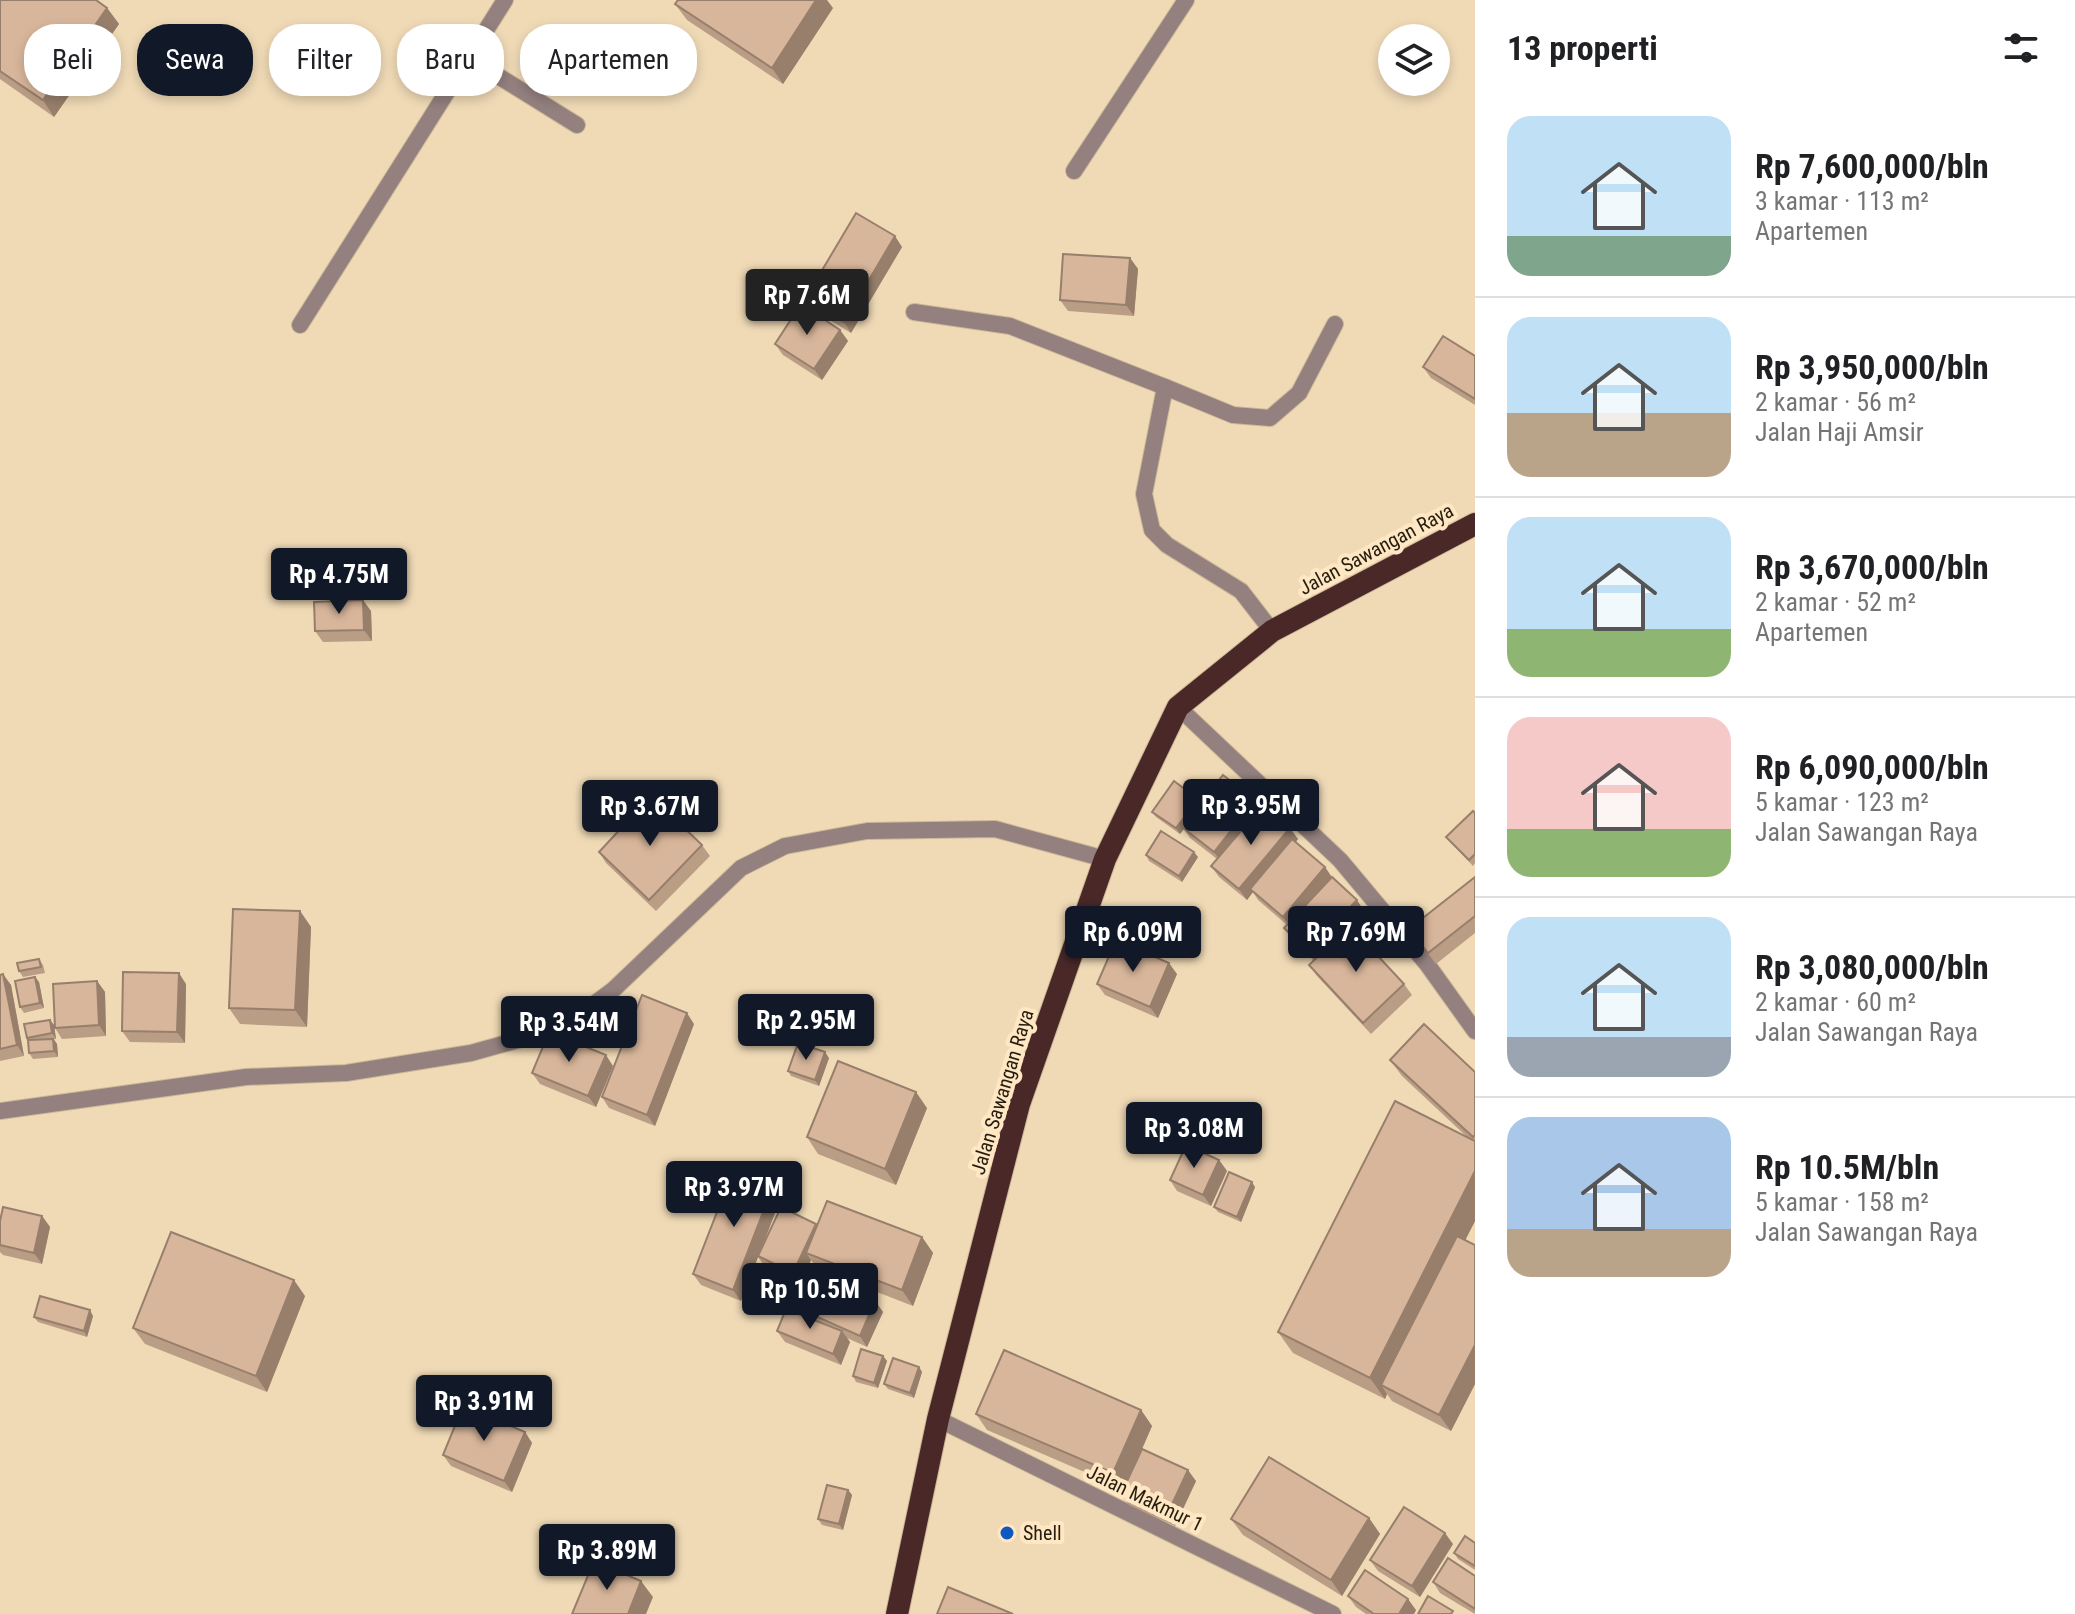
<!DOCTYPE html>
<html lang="id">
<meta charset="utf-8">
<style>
:root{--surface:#fff;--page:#f6f6f6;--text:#202124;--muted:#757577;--line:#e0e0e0;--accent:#111827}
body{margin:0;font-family:"Roboto Condensed",sans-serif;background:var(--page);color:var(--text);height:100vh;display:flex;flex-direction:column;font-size:30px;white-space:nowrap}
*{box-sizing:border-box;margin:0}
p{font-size:26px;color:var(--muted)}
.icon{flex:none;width:44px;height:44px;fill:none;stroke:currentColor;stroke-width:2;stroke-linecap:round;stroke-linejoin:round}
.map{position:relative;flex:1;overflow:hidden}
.panel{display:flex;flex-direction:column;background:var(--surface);width:600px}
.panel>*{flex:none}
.banner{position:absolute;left:24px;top:24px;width:760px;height:72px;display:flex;gap:16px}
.tools{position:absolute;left:1378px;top:24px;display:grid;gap:16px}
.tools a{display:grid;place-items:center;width:72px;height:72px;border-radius:50%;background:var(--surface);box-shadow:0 4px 12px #0003;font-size:40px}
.price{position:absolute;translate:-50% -68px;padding:0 18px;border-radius:8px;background:var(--accent);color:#fff;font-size:26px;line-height:52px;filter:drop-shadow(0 2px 4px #0008)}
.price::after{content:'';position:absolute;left:50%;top:48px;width:24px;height:18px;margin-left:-12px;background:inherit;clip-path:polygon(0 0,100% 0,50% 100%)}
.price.active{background:#222;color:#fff}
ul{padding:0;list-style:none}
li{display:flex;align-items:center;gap:24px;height:200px;padding:0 32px}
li+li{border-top:2px solid var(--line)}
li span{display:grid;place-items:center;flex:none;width:224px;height:160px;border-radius:24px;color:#555}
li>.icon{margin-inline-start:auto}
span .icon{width:96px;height:96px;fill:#fffc;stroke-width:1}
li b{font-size:34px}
h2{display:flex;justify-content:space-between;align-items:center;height:96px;padding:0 32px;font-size:34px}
.tag{padding:0 28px;border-radius:32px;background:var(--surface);box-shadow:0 4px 12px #0003;font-size:28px;line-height:72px}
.tag.active{background:var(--accent);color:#fff}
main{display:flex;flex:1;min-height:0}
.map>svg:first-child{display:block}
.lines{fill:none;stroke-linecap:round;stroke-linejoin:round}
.service-casing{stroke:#cbb898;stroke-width:18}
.minor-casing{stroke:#cbb898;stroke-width:18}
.trunk-casing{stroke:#cbb898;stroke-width:24}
.service{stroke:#93807f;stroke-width:16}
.minor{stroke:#93807f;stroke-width:16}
.trunk{stroke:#4a2828;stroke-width:22}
.wall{fill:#ba9d85}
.shaded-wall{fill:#977f6c}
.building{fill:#d8b69b;stroke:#977f6c;stroke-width:2}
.poi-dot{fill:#0f58c2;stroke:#fee7c2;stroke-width:3}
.labels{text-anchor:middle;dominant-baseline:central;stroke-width:8;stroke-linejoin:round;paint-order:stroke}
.street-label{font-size:20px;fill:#251d0f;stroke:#fee7c2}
.poi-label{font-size:20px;fill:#251d0f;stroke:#fee7c2;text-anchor:start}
</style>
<main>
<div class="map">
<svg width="1475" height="1614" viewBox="0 0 1475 1614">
<rect width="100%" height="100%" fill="#f0dab6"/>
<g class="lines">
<defs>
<g id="service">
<polyline points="914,312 1010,326 1165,387 1144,494 1152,530 1167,545 1241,591 1272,631"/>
<polyline points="1165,387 1233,415 1270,418 1299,393 1335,324"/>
</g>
<g id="minor">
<polyline points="469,58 577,125"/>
<polyline points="1074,171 1186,0"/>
<polyline points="300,325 505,0"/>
<polyline points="1178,707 1340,860 1427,964 1475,1031"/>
<polyline points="0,1111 246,1077 346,1073 471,1053 532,1036 577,1017 613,990 741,868 785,846 867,831 995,829 1105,859"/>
<polyline points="938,1419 1333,1614"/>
</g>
<polyline id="trunk" points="897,1614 938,1419 1019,1104 1105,859 1178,707 1272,631 1475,524"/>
</defs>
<use href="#service" class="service-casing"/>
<use href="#minor" class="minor-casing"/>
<use href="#trunk" class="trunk-casing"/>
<use href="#service" class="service"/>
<use href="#minor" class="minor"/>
<use href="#trunk" class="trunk"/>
</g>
<g class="wall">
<polygon points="0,0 107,8 119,24 54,117 0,79"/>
<polygon points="675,4 833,8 783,84 687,20"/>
<polygon points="902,247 851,333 813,310 805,299"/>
<polygon points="1130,258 1138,269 1134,316 1068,311 1060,300"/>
<polygon points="840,330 848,341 822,380 783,355 775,344"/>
<polygon points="1475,356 1475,405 1431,378 1423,367"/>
<polygon points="371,611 372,641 323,642 315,631"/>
<polygon points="1198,799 1201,804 1260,807 1298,839 1296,842 1325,867 1332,877 1364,911 1348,928 1404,984 1412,995 1371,1034 1317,976 1309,965 1314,961 1292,939 1284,928 1287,925 1258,900 1253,892 1247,900 1219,877 1211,866 1217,859 1190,838 1184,829 1180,834 1156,817 1152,812"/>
<polygon points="1475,813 1475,863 1473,866 1446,837"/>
<polygon points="702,845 710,856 656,911 606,863 599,852"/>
<polygon points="1146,855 1198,857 1182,882 1149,861"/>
<polygon points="1475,877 1475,933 1436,964 1409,929"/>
<polygon points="300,911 311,927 307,1027 240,1024 229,1008"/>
<polygon points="39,959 43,965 45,973 23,977 19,971"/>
<polygon points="1177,974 1158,1018 1105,995 1097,984"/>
<polygon points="0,975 11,985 24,1056 0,1061"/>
<polygon points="35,977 39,982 44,1008 24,1013 20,1007"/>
<polygon points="97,981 105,992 106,1036 62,1039 55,1028"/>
<polygon points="186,984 185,1043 130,1042 122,1031"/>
<polygon points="50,1020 54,1025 56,1039 54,1039 57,1044 58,1057 33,1059 29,1053 29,1040 27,1038"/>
<polygon points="694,1024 655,1126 609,1108 602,1097"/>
<polygon points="829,1058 819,1086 791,1076 788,1071"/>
<polygon points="1390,1060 1475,1072 1475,1221 1465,1240 1475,1245 1475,1384 1451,1431 1392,1401 1387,1394 1385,1399 1293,1353 1278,1332 1466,1136 1402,1076"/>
<polygon points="613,1066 596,1107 540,1084 532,1073"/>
<polygon points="927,1108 896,1185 818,1154 807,1137"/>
<polygon points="1219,1160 1227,1171 1211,1206 1177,1191 1170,1180"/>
<polygon points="774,1184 782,1195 762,1247 816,1224 817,1225 922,1237 933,1253 913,1306 818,1269 811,1260 807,1270 875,1301 883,1312 867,1347 847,1338 850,1342 841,1365 785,1342 777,1331 791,1311 786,1303 795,1281 765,1267 758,1257 741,1301 701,1285 693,1274"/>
<polygon points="1255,1187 1241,1222 1218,1212 1214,1207"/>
<polygon points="42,1216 50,1227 42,1264 3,1255 0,1252 0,1221"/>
<polygon points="305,1296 267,1392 145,1344 133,1328"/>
<polygon points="93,1316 87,1337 38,1322 34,1317"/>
<polygon points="883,1356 887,1361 878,1388 856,1382 853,1376"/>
<polygon points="919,1367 922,1372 914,1398 888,1389 884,1384"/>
<polygon points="1141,1410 1152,1426 1142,1449 1196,1481 1175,1526 1129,1505 1121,1494 1124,1489 987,1430 976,1414"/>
<polygon points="525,1432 532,1443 512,1492 451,1466 443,1455"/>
<polygon points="848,1490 852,1495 843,1530 822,1525 818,1519"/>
<polygon points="1369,1518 1380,1534 1342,1596 1243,1535 1231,1519"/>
<polygon points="1475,1543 1475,1570 1458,1559 1454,1553"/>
<polygon points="1453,1544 1420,1597 1378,1571 1370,1560"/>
<polygon points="1475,1576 1475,1614 1440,1593 1433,1582"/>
<polygon points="1348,1596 1416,1610 1414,1614 1366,1614 1356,1607"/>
</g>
<g class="shaded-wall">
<polygon points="816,0 827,0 833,8 783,84 772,68"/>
<polygon points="107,8 119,24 54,117 43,100"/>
<polygon points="895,236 902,247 851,333 844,322"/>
<polygon points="1130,258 1138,269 1134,316 1126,305"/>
<polygon points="840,330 848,341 822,380 814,369"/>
<polygon points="363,600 371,611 372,641 364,630"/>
<polygon points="1198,799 1202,804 1180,834 1176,828"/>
<polygon points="1255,800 1262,811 1222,863 1214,852"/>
<polygon points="1290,828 1298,839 1254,892 1250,889 1253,892 1247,900 1239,889"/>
<polygon points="1194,852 1198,857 1182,882 1179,876"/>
<polygon points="1325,867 1332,878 1291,928 1283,917"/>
<polygon points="1357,900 1364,911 1316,962 1308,951"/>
<polygon points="300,911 311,927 307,1027 295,1010"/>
<polygon points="1169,963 1177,974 1158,1018 1150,1007"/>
<polygon points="179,973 186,984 185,1043 177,1032"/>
<polygon points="3,974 11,985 24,1056 17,1045"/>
<polygon points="35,977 39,982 44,1008 40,1003"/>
<polygon points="97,981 105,992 106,1036 99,1025"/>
<polygon points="687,1013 694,1024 655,1126 647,1115"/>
<polygon points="50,1020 54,1025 56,1039 52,1033"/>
<polygon points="53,1039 57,1044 58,1057 54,1051"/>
<polygon points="825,1052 829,1058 819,1086 815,1080"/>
<polygon points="606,1055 613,1066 596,1107 588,1096"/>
<polygon points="916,1092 927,1108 896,1185 885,1169"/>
<polygon points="1219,1160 1227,1171 1211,1206 1203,1195"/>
<polygon points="1475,1171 1475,1221 1390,1389 1381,1385 1387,1394 1385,1399 1370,1378"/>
<polygon points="1252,1182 1255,1187 1241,1222 1237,1217"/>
<polygon points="774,1184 782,1195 741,1301 733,1290"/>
<polygon points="42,1216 50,1227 42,1264 34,1253"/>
<polygon points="816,1224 823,1235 806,1253 811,1260 800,1284 793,1273"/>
<polygon points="922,1237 933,1253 913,1306 902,1290"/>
<polygon points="294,1280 305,1296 267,1392 256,1376"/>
<polygon points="875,1301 883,1312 867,1347 860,1336"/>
<polygon points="90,1310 93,1316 87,1337 84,1331"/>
<polygon points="842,1331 850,1342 841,1365 833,1354"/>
<polygon points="1475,1345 1475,1384 1451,1431 1439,1415"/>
<polygon points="883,1356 887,1361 878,1388 874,1383"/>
<polygon points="919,1367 922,1372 914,1398 910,1393"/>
<polygon points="1141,1410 1152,1426 1124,1490 1113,1473"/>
<polygon points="525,1432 532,1443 512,1492 504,1481"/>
<polygon points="1188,1470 1196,1481 1175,1526 1167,1515"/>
<polygon points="848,1490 852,1495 843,1530 839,1524"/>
<polygon points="1369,1518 1380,1534 1342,1596 1331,1580"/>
<polygon points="1445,1533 1453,1544 1420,1597 1412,1586"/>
<polygon points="641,1581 653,1597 646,1614 628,1614"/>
<polygon points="1408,1599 1416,1610 1414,1614 1399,1614"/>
</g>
<g class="building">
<polygon points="0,0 96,0 107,8 43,100 0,71"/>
<polygon points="678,0 816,0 772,68 675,4"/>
<polygon points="856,213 895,236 844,322 805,299"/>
<polygon points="1063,254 1130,258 1126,305 1060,300"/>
<polygon points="801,304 840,330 814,369 775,344"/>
<polygon points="1443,336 1475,356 1475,399 1423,367"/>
<polygon points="363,600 364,630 315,631 314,602"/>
<polygon points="1223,775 1255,800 1214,852 1182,827"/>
<polygon points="1174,781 1198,799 1176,828 1152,812"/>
<polygon points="651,796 702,845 649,900 599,852"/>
<polygon points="1263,805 1290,828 1239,889 1211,866"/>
<polygon points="1473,811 1475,813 1475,854 1469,860 1446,837"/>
<polygon points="1161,831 1194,852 1179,876 1146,855"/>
<polygon points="1292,839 1325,867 1283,917 1250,889"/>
<polygon points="1332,877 1357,900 1308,951 1284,928"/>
<polygon points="1475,877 1475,916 1428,953 1409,929"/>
<polygon points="233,909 300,911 295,1010 229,1008"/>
<polygon points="1350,926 1404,984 1363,1023 1309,965"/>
<polygon points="1116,940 1169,963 1150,1007 1097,984"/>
<polygon points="39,959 41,967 19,971 17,963"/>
<polygon points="123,972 179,973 177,1032 122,1031"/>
<polygon points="3,974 17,1045 0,1049 0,975"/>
<polygon points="35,977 40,1003 20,1007 15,981"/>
<polygon points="97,981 99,1025 55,1028 53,984"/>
<polygon points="642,995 687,1013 647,1115 602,1097"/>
<polygon points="50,1020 52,1033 27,1038 24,1024"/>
<polygon points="1424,1024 1475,1072 1475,1135 1473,1137 1390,1060"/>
<polygon points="549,1032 606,1055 588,1096 532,1073"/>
<polygon points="53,1039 54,1051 29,1053 28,1040"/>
<polygon points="798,1043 825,1052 815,1080 788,1071"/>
<polygon points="838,1061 916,1092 885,1169 807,1137"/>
<polygon points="1395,1101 1475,1141 1475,1171 1370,1378 1278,1332"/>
<polygon points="1186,1145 1219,1160 1203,1195 1170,1180"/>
<polygon points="734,1168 774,1184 733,1290 693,1274"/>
<polygon points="1229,1172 1252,1182 1237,1217 1214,1207"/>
<polygon points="827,1201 922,1237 902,1290 806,1253"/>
<polygon points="3,1207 42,1216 34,1253 0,1245 0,1221"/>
<polygon points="781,1207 816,1224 793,1273 758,1256"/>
<polygon points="171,1232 294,1280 256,1376 133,1328"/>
<polygon points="1457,1236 1475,1245 1475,1345 1439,1415 1381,1385"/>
<polygon points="801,1267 875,1301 860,1336 786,1303"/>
<polygon points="40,1296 90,1310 84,1331 34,1317"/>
<polygon points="786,1309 842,1331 833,1354 777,1331"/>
<polygon points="861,1349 883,1356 874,1383 853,1376"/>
<polygon points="1004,1350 1141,1410 1113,1473 976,1414"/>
<polygon points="893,1358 919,1367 910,1393 884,1384"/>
<polygon points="463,1406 525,1432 504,1481 443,1455"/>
<polygon points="1142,1449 1188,1470 1167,1515 1121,1494"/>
<polygon points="1269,1457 1369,1518 1331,1580 1231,1519"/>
<polygon points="827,1485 848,1490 839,1524 818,1519"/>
<polygon points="1404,1507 1445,1533 1412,1586 1370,1560"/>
<polygon points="1465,1536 1475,1543 1475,1566 1454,1553"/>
<polygon points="1448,1558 1475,1576 1475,1609 1433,1582"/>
<polygon points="594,1561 641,1581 628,1614 572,1614"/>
<polygon points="1365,1570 1408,1599 1399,1614 1374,1614 1348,1596"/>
<polygon points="948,1587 1013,1614 937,1614"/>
<polygon points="1428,1596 1453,1611 1451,1614 1418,1614"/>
</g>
<circle class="poi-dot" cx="1007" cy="1533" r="8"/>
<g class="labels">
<g class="street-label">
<text transform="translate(1376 549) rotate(-28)">Jalan Sawangan Raya</text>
<text transform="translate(1002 1092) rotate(-73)">Jalan Sawangan Raya</text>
<text transform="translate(1145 1498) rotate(26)">Jalan Makmur 1</text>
</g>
<g class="poi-label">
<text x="1023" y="1533">Shell</text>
</g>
</g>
</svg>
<div class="tools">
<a><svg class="icon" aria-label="layers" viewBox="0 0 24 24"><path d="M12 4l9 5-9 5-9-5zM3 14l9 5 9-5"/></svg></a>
</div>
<b class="price active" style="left:807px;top:337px">Rp 7.6M</b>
<b class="price" style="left:339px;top:616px">Rp 4.75M</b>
<b class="price" style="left:1251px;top:847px">Rp 3.95M</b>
<b class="price" style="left:650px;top:848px">Rp 3.67M</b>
<b class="price" style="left:1133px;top:974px">Rp 6.09M</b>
<b class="price" style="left:1356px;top:974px">Rp 7.69M</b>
<b class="price" style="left:806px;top:1062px">Rp 2.95M</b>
<b class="price" style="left:569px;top:1064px">Rp 3.54M</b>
<b class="price" style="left:1194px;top:1170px">Rp 3.08M</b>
<b class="price" style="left:734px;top:1229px">Rp 3.97M</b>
<b class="price" style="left:810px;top:1331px">Rp 10.5M</b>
<b class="price" style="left:484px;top:1443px">Rp 3.91M</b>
<b class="price" style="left:607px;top:1592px">Rp 3.89M</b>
<div class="banner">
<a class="tag">Beli</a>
<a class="tag active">Sewa</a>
<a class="tag">Filter</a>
<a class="tag">Baru</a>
<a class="tag">Apartemen</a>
</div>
</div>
<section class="panel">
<h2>13 properti<svg class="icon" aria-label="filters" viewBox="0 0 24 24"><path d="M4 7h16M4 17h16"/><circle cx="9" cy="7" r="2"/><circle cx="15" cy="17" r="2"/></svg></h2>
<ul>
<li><span style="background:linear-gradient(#bfe0f5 75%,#7fa58c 0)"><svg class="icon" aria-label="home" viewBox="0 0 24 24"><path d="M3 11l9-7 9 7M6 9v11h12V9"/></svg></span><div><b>Rp 7,600,000/bln</b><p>3 kamar · 113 m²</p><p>Apartemen</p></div></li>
<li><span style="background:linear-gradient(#bfe0f5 60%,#b9a48a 0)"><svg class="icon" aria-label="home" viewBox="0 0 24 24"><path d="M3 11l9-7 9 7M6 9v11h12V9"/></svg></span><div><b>Rp 3,950,000/bln</b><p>2 kamar · 56 m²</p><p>Jalan Haji Amsir</p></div></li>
<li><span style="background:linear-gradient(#bfe0f5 70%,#8fb573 0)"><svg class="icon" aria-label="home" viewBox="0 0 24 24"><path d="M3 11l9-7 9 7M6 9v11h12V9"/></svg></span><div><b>Rp 3,670,000/bln</b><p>2 kamar · 52 m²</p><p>Apartemen</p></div></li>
<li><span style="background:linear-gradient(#f6c9c9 70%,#8fb573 0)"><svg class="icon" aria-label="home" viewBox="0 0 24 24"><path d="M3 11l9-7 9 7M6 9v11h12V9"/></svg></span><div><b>Rp 6,090,000/bln</b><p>5 kamar · 123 m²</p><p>Jalan Sawangan Raya</p></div></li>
<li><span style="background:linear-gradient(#bfe0f5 75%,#9aa5b1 0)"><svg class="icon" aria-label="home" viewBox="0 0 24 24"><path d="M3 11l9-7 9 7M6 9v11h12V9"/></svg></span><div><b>Rp 3,080,000/bln</b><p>2 kamar · 60 m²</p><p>Jalan Sawangan Raya</p></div></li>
<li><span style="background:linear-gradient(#a9c7e8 70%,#b9a48a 0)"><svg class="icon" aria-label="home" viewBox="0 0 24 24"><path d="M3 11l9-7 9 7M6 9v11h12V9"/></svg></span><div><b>Rp 10.5M/bln</b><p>5 kamar · 158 m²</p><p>Jalan Sawangan Raya</p></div></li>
</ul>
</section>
</main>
